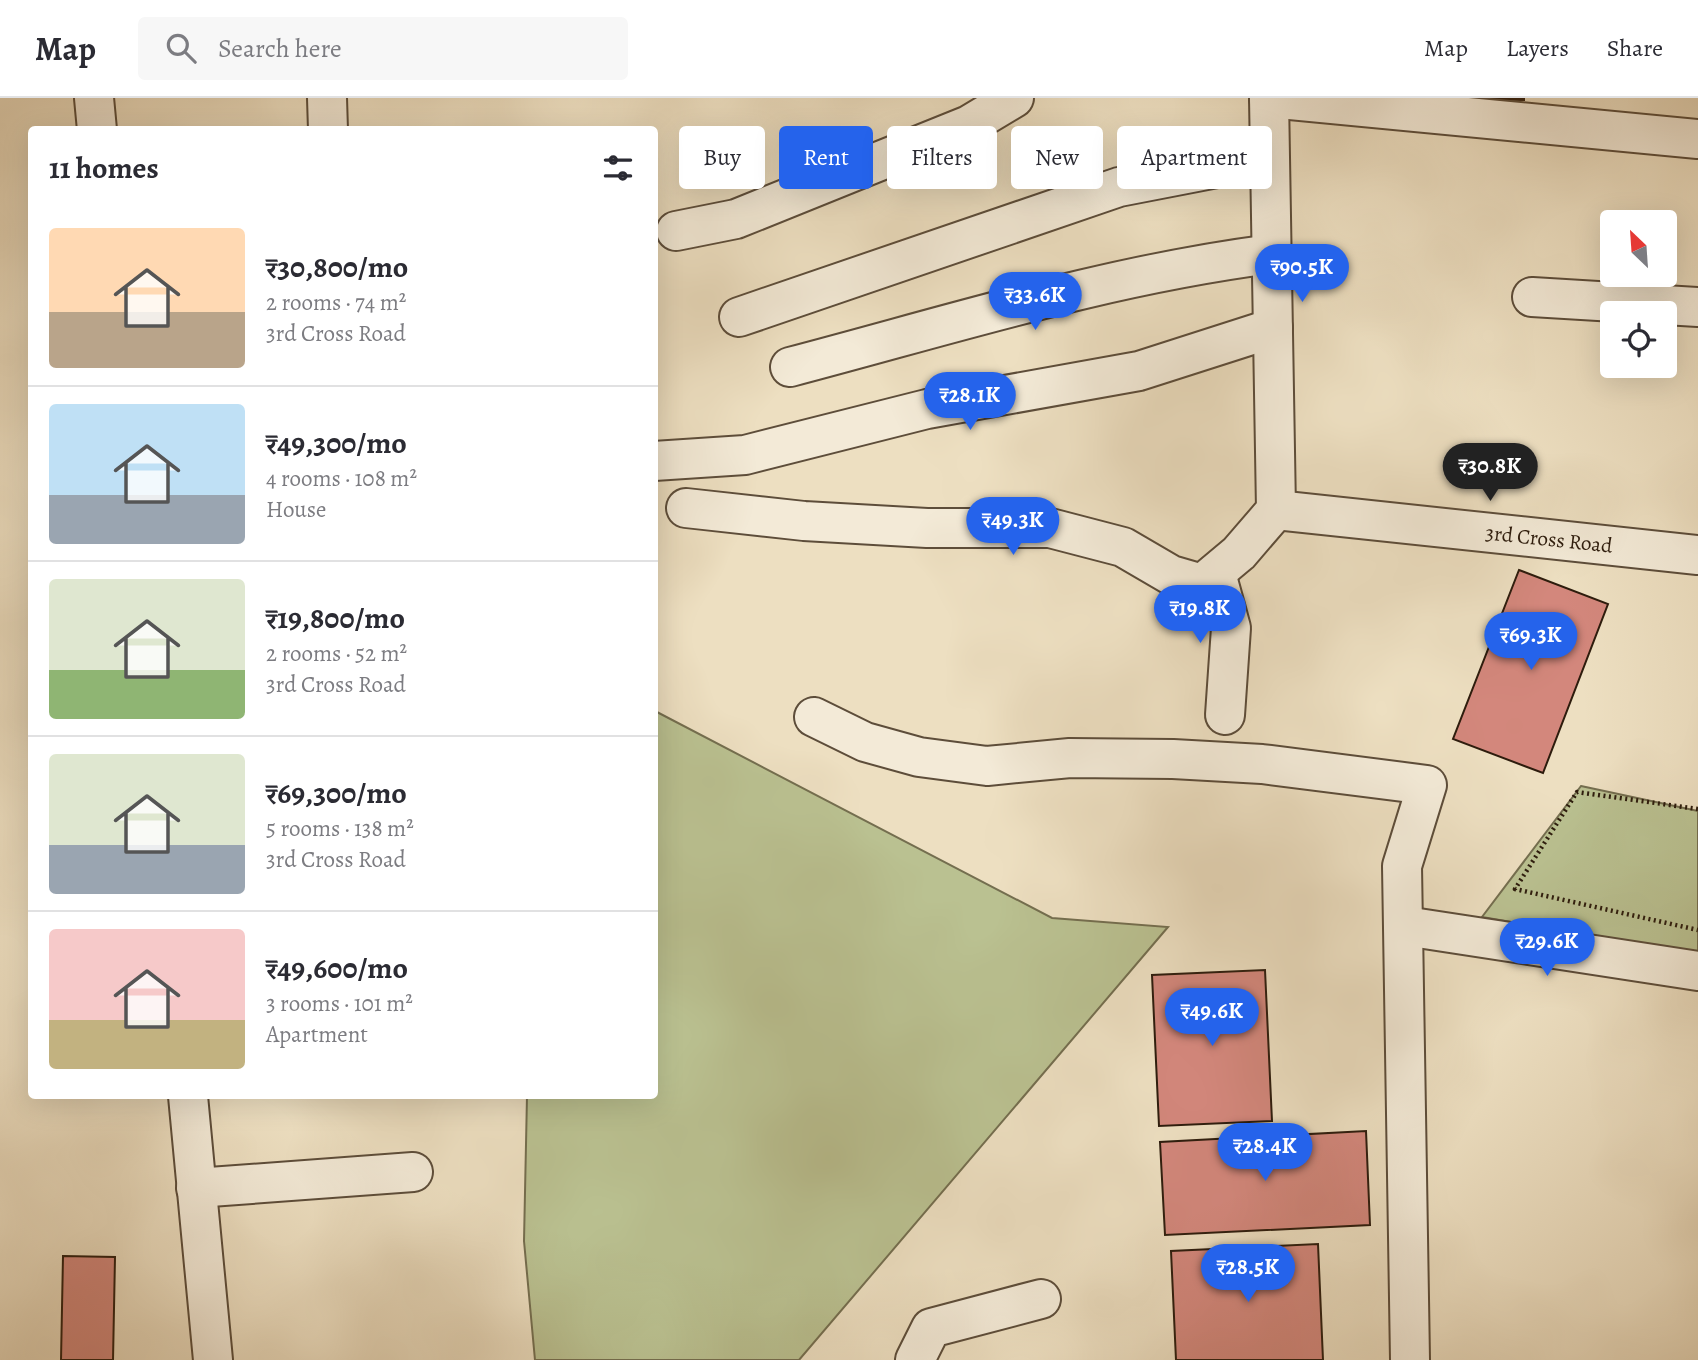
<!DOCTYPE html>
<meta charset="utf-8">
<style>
:root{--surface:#fff;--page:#f7f7f7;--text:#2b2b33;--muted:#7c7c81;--line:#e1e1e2;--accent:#2563eb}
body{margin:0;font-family:Alegreya,serif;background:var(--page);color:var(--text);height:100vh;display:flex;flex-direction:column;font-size:26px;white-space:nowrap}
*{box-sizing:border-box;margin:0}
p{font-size:23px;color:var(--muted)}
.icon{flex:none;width:38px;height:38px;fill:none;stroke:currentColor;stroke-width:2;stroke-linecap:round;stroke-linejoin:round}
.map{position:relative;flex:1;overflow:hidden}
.panel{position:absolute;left:28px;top:28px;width:630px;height:973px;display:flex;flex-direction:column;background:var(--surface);border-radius:7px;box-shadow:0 7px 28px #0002}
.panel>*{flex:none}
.top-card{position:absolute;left:679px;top:28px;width:665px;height:63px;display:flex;gap:14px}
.needle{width:46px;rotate:335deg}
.fabs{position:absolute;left:1600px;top:112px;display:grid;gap:14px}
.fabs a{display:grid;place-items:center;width:77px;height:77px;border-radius:7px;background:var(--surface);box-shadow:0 7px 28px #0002;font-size:35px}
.price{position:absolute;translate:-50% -60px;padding:0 16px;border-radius:24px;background:var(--accent);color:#fff;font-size:23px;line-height:46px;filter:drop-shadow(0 2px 4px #0008)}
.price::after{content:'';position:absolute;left:50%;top:42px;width:21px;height:16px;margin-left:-10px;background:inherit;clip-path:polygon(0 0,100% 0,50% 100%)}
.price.active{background:#222;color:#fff}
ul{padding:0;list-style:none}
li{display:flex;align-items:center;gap:21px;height:175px;padding:0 21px}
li+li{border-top:2px solid var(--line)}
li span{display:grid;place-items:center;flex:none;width:196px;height:140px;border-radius:7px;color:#555}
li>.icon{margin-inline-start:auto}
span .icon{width:84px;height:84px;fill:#fffc;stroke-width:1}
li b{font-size:30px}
h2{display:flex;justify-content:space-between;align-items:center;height:84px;padding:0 21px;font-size:30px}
.chip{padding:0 24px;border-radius:7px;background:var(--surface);box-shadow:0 7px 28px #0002;font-size:24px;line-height:63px}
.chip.active{background:var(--accent);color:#fff}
header{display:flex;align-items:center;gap:42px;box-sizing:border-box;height:98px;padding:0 35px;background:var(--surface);border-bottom:2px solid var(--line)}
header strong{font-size:33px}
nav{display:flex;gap:38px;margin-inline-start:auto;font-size:24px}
.search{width:490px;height:63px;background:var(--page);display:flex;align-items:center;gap:18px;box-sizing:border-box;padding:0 24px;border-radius:7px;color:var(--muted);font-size:26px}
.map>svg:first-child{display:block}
.green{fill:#bac191;stroke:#746e4f;stroke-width:2}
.building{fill:#d3877c;stroke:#2d1c0d;stroke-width:2}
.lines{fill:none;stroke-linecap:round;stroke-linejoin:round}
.minor-casing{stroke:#5d4d3a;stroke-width:42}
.path{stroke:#2d1c0d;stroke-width:4.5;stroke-dasharray:2 3.5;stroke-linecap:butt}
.minor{stroke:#f3ead7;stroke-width:38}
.labels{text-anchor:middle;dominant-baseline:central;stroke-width:7;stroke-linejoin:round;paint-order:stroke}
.street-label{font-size:21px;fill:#2d1c0d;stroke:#f3ead7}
</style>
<header>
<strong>Map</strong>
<div class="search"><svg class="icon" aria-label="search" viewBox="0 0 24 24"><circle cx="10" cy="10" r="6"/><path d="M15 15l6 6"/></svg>Search here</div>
<nav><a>Map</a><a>Layers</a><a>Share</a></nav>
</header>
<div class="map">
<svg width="1698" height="1262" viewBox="0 0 1698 1262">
<rect width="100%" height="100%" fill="#eddfc1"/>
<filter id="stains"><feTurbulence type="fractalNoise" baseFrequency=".00286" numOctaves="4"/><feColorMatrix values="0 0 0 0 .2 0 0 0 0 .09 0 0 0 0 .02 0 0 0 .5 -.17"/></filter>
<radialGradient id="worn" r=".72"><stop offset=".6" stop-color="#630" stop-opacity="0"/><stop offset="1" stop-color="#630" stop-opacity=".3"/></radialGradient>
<g class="green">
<polygon points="655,613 1052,820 1168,829 799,1262 535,1262 524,1143 527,998 654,998"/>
<polygon points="1581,688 1698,713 1698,856 1482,819"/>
</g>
<g class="building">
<polygon points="1381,0 1524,0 1524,2"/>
<polygon points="1519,472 1608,506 1543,675 1453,641"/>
<polygon points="1265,872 1272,1023 1159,1028 1152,877"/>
<polygon points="1366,1033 1370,1127 1165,1137 1160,1044"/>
<polygon points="1318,1146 1323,1262 1176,1262 1171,1153"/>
<polygon points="63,1158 115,1159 113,1262 61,1262"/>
</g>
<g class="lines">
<defs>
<g id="minor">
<polyline points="94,0 97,32"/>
<polyline points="327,0 328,32"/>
<polyline points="1269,0 1698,41"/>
<polyline points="676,133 736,121 969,27 1014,0"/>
<polyline points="1532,199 1698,209"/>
<polyline points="739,219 1119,89 1269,60"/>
<path d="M790 269C950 227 1107 177 1271 156"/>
<polyline points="654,363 745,357 927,311 1139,273 1273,230"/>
<polyline points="686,410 804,423 927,430 1050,430 1123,449 1171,477 1202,486 1239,455 1276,412 1269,0"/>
<polyline points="1276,412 1698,457"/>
<polyline points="1216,475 1231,530 1225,617"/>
<polyline points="814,619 865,644 919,659 987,668 1070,660 1173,661 1262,666 1427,687 1402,768 1410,1262"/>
<polyline points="1405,828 1698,873"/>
<polyline points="188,998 213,1262"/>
<polyline points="196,1090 413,1074"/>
<polyline points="915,1262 931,1230 1041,1201"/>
</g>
</defs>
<use href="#minor" class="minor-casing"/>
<polyline class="path" points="1698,711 1577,694 1515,791 1698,832"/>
<use href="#minor" class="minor"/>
</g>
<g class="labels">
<g class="street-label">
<text transform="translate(1549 441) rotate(6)">3rd Cross Road</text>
</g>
</g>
<rect width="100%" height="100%" filter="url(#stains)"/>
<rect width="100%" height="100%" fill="url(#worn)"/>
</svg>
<div class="fabs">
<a><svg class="needle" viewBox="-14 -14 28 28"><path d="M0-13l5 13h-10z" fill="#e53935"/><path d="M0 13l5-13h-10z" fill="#7c7c81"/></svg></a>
<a><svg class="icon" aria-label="locate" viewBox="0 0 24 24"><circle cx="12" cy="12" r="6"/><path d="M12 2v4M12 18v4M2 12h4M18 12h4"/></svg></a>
</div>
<b class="price" style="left:1302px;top:206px">₹90.5K</b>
<b class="price" style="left:1035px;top:234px">₹33.6K</b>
<b class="price" style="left:970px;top:334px">₹28.1K</b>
<b class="price active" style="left:1490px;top:405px">₹30.8K</b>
<b class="price" style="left:1013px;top:459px">₹49.3K</b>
<b class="price" style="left:1200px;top:547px">₹19.8K</b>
<b class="price" style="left:1531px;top:574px">₹69.3K</b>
<b class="price" style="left:1547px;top:880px">₹29.6K</b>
<b class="price" style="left:1212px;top:950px">₹49.6K</b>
<b class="price" style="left:1265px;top:1085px">₹28.4K</b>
<b class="price" style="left:1248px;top:1206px">₹28.5K</b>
<div class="top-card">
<a class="chip">Buy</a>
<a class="chip active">Rent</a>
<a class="chip">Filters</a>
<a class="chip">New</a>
<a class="chip">Apartment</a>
</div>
<section class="panel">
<h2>11 homes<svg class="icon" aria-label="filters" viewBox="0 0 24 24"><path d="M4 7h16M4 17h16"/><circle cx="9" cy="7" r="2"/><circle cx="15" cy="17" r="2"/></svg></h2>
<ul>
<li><span style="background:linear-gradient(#ffd9b3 60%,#b9a48a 0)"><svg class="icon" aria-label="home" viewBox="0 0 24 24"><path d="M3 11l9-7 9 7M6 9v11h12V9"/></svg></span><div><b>₹30,800/mo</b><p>2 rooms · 74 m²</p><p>3rd Cross Road</p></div></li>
<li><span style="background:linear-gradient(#bfe0f5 65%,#9aa5b1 0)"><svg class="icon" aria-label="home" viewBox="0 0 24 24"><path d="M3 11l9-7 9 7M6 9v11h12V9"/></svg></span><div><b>₹49,300/mo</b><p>4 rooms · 108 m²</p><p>House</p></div></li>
<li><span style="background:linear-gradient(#dfe7d0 65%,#8fb573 0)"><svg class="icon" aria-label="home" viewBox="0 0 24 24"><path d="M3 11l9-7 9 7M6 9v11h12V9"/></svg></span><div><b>₹19,800/mo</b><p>2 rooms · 52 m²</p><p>3rd Cross Road</p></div></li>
<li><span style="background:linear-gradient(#dfe7d0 65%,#9aa5b1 0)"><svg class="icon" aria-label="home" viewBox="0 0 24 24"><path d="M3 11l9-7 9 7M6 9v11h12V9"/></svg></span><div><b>₹69,300/mo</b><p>5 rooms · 138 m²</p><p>3rd Cross Road</p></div></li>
<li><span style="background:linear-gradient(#f6c9c9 65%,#c2b280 0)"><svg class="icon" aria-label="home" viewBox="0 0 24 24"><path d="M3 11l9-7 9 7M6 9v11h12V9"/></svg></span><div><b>₹49,600/mo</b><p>3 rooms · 101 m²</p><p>Apartment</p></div></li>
</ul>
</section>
</div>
